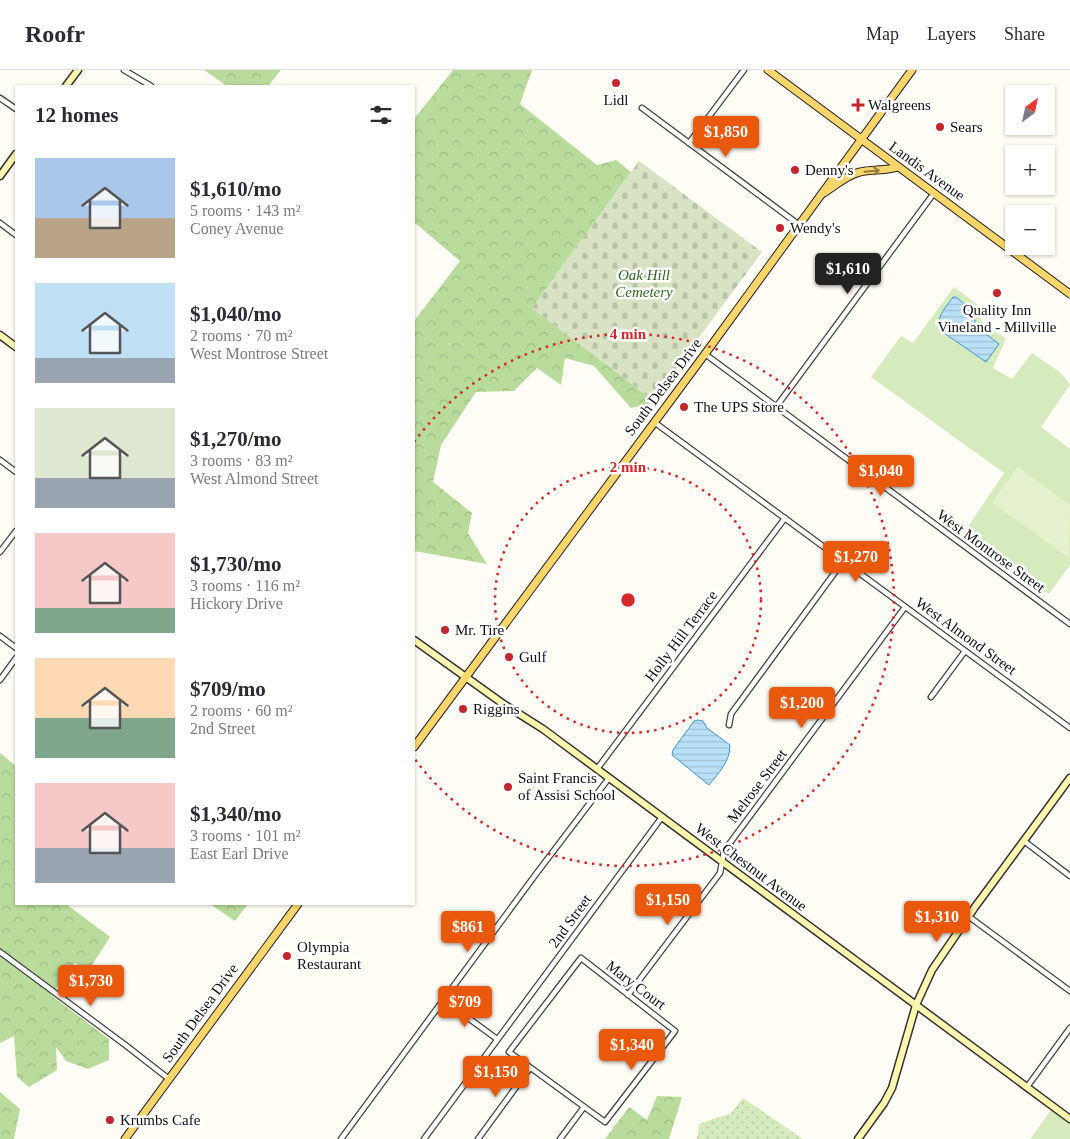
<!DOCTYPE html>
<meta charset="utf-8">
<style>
:root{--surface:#fff;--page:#f7f7f7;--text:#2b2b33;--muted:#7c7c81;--line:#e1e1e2;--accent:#ea580c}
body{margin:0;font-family:"Times New Roman",serif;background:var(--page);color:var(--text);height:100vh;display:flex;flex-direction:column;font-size:19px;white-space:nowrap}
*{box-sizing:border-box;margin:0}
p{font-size:16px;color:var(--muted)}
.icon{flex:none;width:28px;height:28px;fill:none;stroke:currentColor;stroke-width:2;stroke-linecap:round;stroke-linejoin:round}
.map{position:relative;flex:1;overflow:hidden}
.drawer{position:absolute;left:15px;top:15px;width:400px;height:820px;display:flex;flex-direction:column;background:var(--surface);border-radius:0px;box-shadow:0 1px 4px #0004}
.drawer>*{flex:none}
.needle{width:32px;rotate:33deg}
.controls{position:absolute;left:1005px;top:15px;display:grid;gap:10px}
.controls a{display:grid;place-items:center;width:50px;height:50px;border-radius:0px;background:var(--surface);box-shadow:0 1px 4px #0004;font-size:25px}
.price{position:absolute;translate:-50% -42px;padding:0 11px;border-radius:5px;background:var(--accent);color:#fff;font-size:16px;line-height:32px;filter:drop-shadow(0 1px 2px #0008)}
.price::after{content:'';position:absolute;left:50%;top:30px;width:15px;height:11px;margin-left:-8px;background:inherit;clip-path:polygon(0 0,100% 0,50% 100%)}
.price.active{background:#222;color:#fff}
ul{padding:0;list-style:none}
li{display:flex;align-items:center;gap:15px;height:125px;padding:0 20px}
li span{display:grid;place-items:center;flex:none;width:140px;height:100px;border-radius:0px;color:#555}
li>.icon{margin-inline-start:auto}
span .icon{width:60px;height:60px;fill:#fffc;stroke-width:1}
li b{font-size:21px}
h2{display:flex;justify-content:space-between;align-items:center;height:60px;padding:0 20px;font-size:21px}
header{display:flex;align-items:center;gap:30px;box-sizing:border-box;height:70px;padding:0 25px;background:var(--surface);border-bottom:1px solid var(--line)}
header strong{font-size:24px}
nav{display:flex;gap:28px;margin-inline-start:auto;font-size:18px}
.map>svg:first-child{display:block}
.grass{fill:url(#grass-dots)}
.forest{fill:url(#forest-crowns)}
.cemetery{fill:url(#cemetery-stones)}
.park{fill:#d5ebbd}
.pitch{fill:#e6f2cf}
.water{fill:url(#water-rules);stroke:#3f96cf}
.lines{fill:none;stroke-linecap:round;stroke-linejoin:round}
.street-casing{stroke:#444;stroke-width:7}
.secondary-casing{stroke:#333;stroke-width:9}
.primary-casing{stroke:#222;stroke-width:9}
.street{stroke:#fff;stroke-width:4.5}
.secondary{stroke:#fff6b0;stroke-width:6}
.primary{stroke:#f9d66b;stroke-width:7}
.oneway{stroke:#917d42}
.ring{fill:none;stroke:#d62828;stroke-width:2.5;stroke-dasharray:2.5 5}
.poi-dot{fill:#c4262e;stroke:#fff;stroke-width:2}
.labels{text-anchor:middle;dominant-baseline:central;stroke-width:5;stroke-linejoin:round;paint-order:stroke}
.poi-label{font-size:15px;fill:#111;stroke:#fff;text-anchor:start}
.street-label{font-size:15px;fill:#111;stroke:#fff}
.park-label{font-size:15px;font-style:italic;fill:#2f6b1f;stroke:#fff}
.centre{fill:#d62828;stroke:#fff;stroke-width:2.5}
.ring-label{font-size:15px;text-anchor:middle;font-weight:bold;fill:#d62828;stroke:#fff;stroke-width:5;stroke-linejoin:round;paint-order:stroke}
</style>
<header>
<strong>Roofr</strong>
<nav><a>Map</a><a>Layers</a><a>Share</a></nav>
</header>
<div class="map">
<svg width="1070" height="1069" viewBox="0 0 1070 1069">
<defs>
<pattern id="grass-dots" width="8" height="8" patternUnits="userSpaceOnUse" patternTransform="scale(1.25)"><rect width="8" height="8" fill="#d5ebbd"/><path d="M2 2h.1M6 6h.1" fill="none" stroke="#b6c8a1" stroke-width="1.8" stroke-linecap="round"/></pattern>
<pattern id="forest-crowns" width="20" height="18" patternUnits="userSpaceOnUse" patternTransform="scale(1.25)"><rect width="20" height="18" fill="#b9dc9c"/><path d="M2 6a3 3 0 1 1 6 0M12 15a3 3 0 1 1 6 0" fill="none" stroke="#9ebc85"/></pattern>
<pattern id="cemetery-stones" width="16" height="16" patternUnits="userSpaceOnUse" patternTransform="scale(1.25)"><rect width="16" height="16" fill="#d9e3c4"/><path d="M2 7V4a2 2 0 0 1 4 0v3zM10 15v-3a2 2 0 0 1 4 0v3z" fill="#b9c2a7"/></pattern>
<pattern id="water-rules" width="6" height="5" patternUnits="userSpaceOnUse" patternTransform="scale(1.25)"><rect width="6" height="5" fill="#b9e0f7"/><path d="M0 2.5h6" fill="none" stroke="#9ebfd3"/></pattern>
</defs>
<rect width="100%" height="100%" fill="#fffdf5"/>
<polygon class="grass" points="743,1028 803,1069 697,1069 699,1054 731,1043"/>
<g class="forest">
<polygon points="204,0 281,0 268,16 227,16"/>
<polygon points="453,0 532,0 520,34 597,95 616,90 631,102 532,238 653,330 650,334 631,338 594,296 565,288 561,315 537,298 514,321 476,322 441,375 433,412 472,443 468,463 487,494 414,481 414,251 460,191 414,152 414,49"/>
<polygon points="0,683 16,696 16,834 66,834 110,867 88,901 75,893 51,925 109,969 109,990 88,999 66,991 56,977 57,1000 29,1017 17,1007 14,966 0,973"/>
<polygon points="210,834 248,834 235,851"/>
<polygon points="0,1022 20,1039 14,1069 0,1069"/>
<polygon points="657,1026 682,1027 669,1069 605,1069 629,1037 647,1050"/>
</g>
<polygon class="cemetery" points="639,91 762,182 653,330 532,238"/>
<g class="park">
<polygon points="954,217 986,241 980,250 1006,269 993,298 1012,309 1032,283 1061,303 1070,315 1041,357 1070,379 1070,495 1049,524 963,464 1004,403 871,307 901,266 913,273"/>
<polygon points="1054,1036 1070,1048 1070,1069 1030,1069"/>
</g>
<polygon class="pitch" points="1018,397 1070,435 1069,488 992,432"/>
<g class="water">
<path d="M953 227H956L973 241 976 256 999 274 986 292 944 263C932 250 945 239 953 227Z"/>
<path d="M698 650 703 651 707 658 730 675C730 692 719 702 709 715L672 685 673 680 694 651Z"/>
</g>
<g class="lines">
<defs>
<g id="street">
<polyline points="124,0 151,16"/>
<polyline points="0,28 16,39"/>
<polyline points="642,38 798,154"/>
<polyline points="689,73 744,0"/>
<polyline points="0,153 16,165"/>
<polyline points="705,284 1070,554"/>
<polyline points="776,337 934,123"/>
<polyline points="654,352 1070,658"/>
<polyline points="0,390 16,402"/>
<polyline points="0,482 16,461"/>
<polyline points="0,566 16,578"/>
<polyline points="0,610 16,588"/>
<polyline points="931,627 965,581"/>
<polyline points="729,655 731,644 844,490"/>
<polyline points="597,699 785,448"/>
<polyline points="1024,771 1070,806"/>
<polyline points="968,846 1070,921"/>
<polyline points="0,882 124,974 169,1009"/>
<polygon points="581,888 675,961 605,1052 509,982"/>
<polyline points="628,925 720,803 724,781 905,537"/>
<polyline points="445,931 497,969"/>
<polyline points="1027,1017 1070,958"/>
<polyline points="341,1069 536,804 609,708"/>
<polyline points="424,1069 662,747"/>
<polyline points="478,1069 530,998"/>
<polyline points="560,1069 584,1037"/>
</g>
<g id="secondary">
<polyline points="66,16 78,0"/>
<polyline points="0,106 16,84"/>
<polyline points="0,265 16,277"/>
<polyline points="414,570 502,633 543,659 1070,1049"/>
<polyline points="858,1069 884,1033 892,1018 916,935 932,900 975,837 1070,708"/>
</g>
<g id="primary">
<polyline points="768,0 1070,224"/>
<path d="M822 124C834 117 846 105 860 102 872 99 886 101 898 97"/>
<polyline points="414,677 705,284 912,0"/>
<polyline points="125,1069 298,834"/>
</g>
</defs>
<use href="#street" class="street-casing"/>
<use href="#secondary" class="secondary-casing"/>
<use href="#primary" class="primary-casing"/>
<use href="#street" class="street"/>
<use href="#secondary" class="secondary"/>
<use href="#primary" class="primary"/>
</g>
<defs><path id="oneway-shaft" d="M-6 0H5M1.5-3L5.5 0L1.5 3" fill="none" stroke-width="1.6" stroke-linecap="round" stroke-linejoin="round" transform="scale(1.25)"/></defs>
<use class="oneway" href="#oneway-shaft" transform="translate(872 101) rotate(-5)"/>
<g class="ring">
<circle cx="628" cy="530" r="133"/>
<path d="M414 372A266 266 0 1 1 414 688"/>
</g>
<g class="poi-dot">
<circle cx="616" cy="13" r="5"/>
<path d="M855.5 27.5h5v5h5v5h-5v5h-5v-5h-5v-5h5z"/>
<circle cx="940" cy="57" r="5"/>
<circle cx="795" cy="100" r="5"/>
<circle cx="780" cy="158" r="5"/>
<circle cx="997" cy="223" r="5"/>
<circle cx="684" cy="337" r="5"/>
<circle cx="445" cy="560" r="5"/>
<circle cx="509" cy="587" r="5"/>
<circle cx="463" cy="639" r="5"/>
<circle cx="508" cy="717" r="5"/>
<circle cx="287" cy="886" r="5"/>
<circle cx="110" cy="1050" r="5"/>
</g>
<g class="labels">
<g class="poi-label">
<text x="616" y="30" text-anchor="middle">Lidl</text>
<text x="868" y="35">Walgreens</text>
<text x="950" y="57">Sears</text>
<text x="805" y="100">Denny's</text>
<text x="790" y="158">Wendy's</text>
<text x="997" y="240" text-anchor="middle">Quality Inn<tspan x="997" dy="17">Vineland - Millville</tspan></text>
<text x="694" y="337">The UPS Store</text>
<text x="455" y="560">Mr. Tire</text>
<text x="519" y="587">Gulf</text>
<text x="473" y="639">Riggins</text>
<text x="518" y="708">Saint Francis<tspan x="518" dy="17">of Assisi School</tspan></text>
<text x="297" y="877">Olympia<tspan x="297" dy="17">Restaurant</tspan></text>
<text x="120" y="1050">Krumbs Cafe</text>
</g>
<g class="street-label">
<text transform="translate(927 101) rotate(36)">Landis Avenue</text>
<text transform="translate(663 317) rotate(-53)">South Delsea Drive</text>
<text transform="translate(991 481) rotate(36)">West Montrose Street</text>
<text transform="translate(681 566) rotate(-53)">Holly Hill Terrace</text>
<text transform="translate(966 566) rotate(36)">West Almond Street</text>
<text transform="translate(757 716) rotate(-53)">Melrose Street</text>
<text transform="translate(751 797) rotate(37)">West Chestnut Avenue</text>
<text transform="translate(570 851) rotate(-54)">2nd Street</text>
<text transform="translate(636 915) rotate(37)">Mary Court</text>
<text transform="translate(200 943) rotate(-54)">South Delsea Drive</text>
</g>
<g class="park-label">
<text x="644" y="205">Oak Hill<tspan x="644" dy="17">Cemetery</tspan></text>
</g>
</g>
<circle cx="628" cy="530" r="8" class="centre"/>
<g class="ring-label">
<text x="628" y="269">4 min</text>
<text x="628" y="402">2 min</text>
</g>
</svg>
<div class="controls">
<a><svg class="needle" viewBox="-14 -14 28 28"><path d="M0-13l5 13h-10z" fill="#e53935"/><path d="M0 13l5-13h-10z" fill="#7c7c81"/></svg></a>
<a>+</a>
<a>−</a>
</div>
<b class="price" style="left:726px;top:88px">$1,850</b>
<b class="price active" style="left:848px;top:225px">$1,610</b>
<b class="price" style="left:881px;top:427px">$1,040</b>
<b class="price" style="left:856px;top:513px">$1,270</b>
<b class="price" style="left:802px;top:659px">$1,200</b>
<b class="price" style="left:668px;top:856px">$1,150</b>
<b class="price" style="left:937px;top:873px">$1,310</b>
<b class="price" style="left:468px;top:883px">$861</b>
<b class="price" style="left:91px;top:937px">$1,730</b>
<b class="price" style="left:465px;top:958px">$709</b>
<b class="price" style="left:632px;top:1001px">$1,340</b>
<b class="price" style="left:496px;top:1028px">$1,150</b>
<section class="drawer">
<h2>12 homes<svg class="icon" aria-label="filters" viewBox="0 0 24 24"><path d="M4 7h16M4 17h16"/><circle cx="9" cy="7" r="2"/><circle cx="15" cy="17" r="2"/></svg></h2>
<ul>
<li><span style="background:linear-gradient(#a9c7e8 60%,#b9a48a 0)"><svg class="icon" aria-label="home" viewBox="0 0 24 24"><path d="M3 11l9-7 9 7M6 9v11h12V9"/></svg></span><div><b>$1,610/mo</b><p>5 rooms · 143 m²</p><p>Coney Avenue</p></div></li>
<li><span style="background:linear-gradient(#bfe0f5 75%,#9aa5b1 0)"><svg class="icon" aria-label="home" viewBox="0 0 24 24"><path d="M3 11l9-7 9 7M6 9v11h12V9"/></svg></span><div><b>$1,040/mo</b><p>2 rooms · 70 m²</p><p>West Montrose Street</p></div></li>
<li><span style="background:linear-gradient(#dfe7d0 70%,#9aa5b1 0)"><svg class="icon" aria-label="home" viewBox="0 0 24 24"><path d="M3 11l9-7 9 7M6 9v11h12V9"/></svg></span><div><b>$1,270/mo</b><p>3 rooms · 83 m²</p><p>West Almond Street</p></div></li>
<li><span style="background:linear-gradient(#f6c9c9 75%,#7fa58c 0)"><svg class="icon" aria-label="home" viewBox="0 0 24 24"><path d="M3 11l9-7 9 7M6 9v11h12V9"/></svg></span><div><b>$1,730/mo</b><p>3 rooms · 116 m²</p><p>Hickory Drive</p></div></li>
<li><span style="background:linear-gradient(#ffd9b3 60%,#7fa58c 0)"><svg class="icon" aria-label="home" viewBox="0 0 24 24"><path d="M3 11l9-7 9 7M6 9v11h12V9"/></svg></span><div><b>$709/mo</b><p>2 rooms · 60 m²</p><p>2nd Street</p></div></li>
<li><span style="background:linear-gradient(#f6c9c9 65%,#9aa5b1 0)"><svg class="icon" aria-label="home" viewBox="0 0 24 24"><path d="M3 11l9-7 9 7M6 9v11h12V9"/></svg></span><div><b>$1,340/mo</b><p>3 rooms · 101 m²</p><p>East Earl Drive</p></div></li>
</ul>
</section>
</div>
